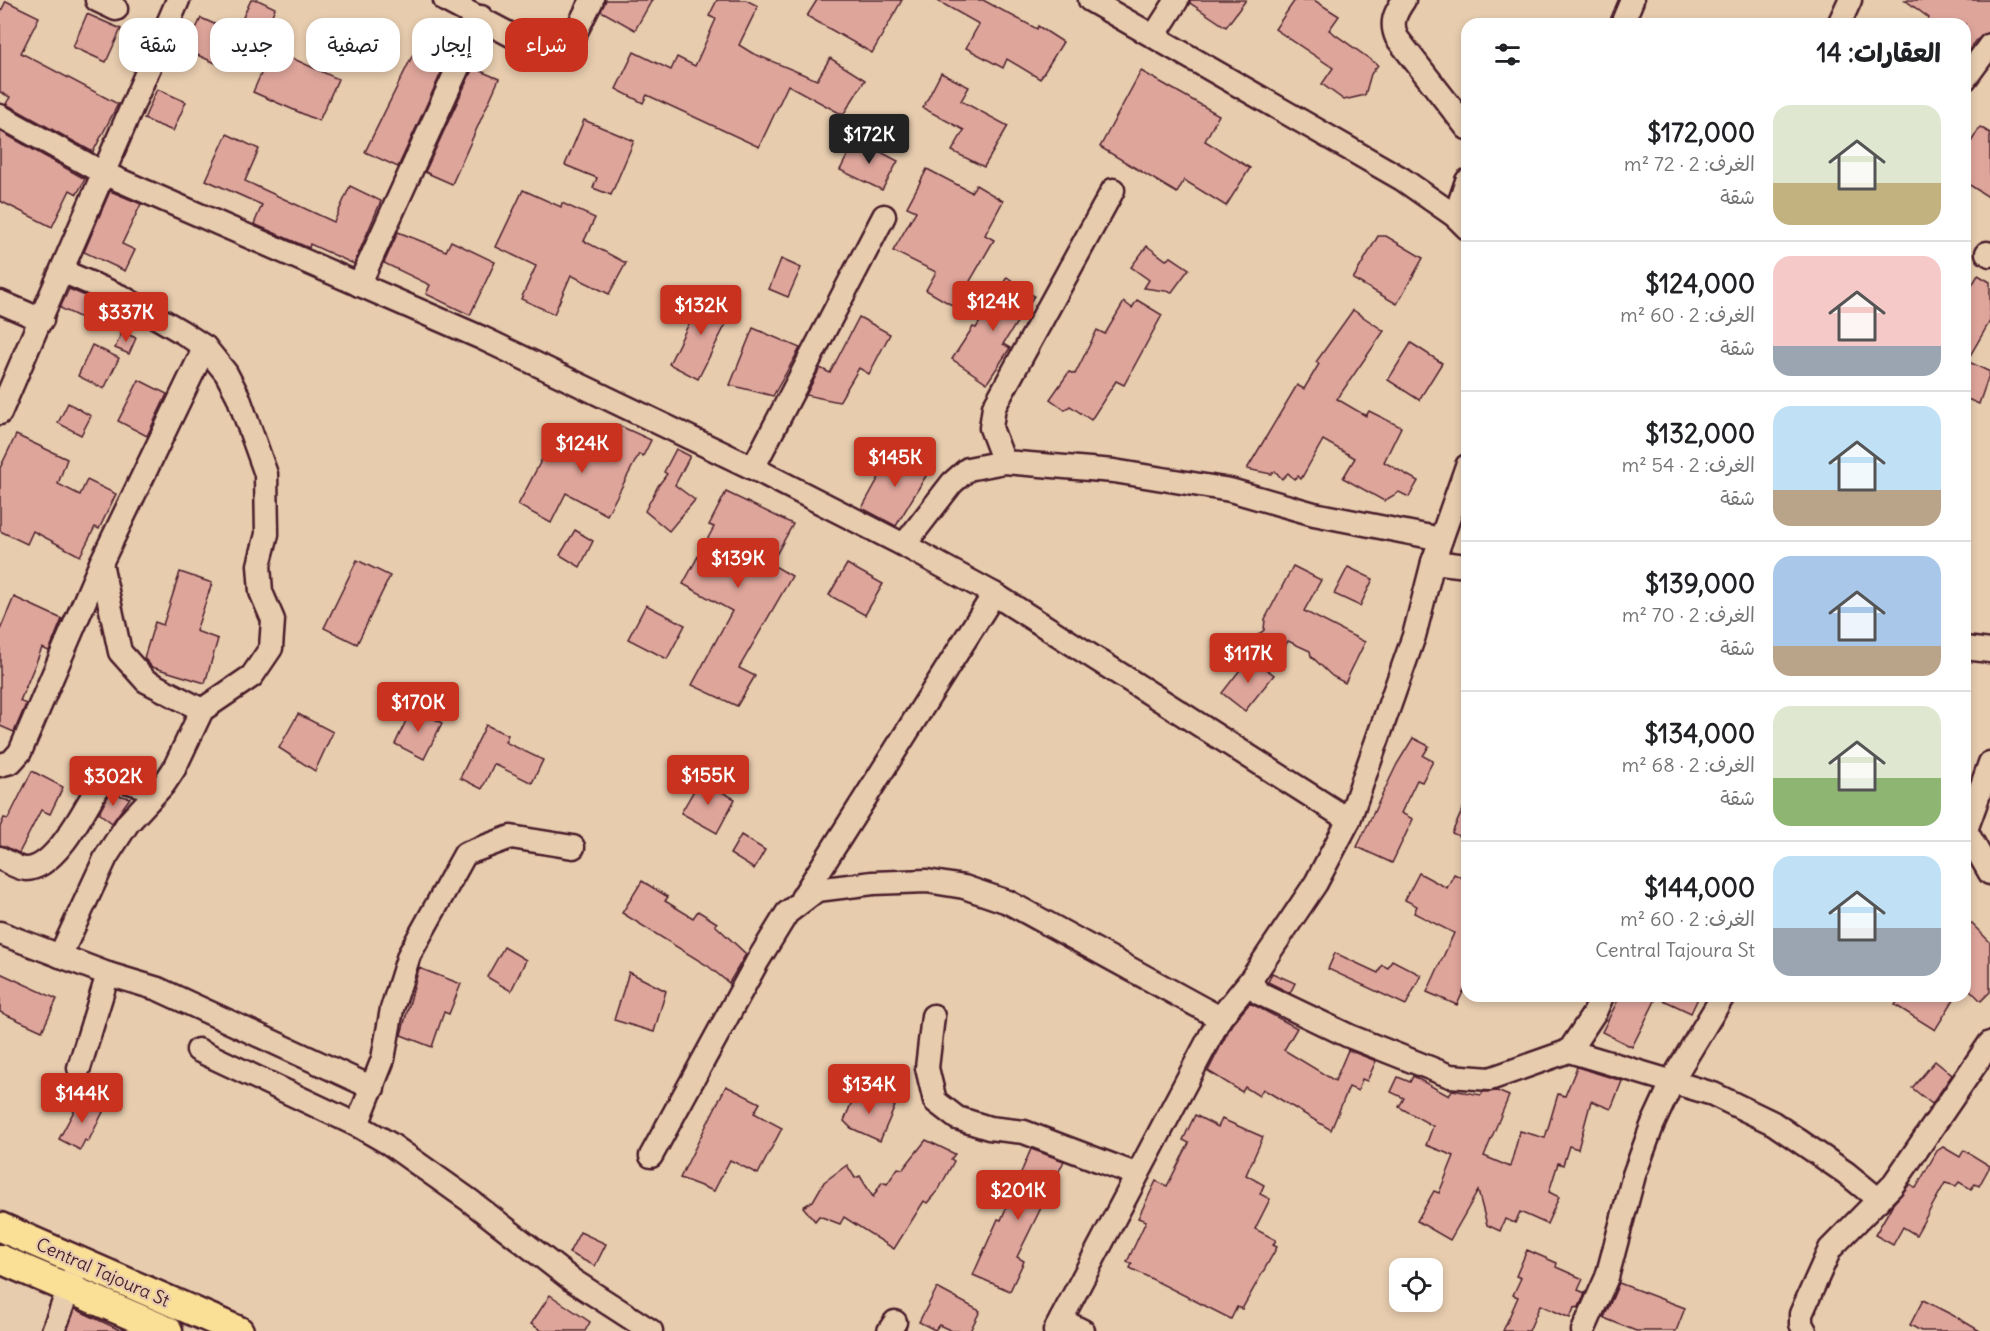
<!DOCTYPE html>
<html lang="ar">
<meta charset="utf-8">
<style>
:root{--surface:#fff;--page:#f6f6f6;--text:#202124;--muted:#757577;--line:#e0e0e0;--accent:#c8321e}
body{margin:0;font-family:Delius,"Playpen Sans Arabic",sans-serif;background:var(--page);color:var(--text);direction:rtl;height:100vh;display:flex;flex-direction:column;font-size:22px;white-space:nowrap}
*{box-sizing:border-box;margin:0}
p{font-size:20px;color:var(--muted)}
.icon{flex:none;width:33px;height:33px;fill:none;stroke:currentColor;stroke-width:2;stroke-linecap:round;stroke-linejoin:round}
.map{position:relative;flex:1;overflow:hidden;direction:ltr}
.details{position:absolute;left:1461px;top:18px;width:510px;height:984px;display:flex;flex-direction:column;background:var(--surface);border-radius:18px;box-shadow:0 3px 9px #0003;direction:rtl}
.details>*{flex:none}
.hud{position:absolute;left:18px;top:18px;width:570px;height:54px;direction:rtl;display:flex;gap:12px}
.controls{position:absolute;left:1389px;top:1258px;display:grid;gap:12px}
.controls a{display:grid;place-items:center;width:54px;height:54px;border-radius:12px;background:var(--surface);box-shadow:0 3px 9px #0003;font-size:30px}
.price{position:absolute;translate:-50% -51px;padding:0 14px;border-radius:6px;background:var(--accent);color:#fff;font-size:20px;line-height:39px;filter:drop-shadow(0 2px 3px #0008)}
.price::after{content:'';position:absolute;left:50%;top:36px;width:18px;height:14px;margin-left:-9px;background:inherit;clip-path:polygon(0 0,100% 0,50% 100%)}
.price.on{background:#222;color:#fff}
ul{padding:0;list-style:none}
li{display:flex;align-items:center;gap:18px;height:150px;padding:0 30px}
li+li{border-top:2px solid var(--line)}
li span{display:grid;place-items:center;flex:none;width:168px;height:120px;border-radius:18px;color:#555}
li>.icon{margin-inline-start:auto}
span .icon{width:72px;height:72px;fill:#fffc;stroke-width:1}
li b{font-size:26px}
h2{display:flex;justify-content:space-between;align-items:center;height:72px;padding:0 30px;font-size:26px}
.chip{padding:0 21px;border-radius:18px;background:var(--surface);box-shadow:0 3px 9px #0003;font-size:21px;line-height:54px}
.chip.on{background:var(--accent);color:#fff}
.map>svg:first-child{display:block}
.building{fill:#dea59b;stroke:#4a1f2b;stroke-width:1.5}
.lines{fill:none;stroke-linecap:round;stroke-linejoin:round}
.minor-casing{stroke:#4a1f2b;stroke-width:27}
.major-casing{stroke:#4a1f2b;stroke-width:33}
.minor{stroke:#e7ccae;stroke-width:22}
.major{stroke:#fadf96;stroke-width:28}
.labels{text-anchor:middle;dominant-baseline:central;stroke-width:4.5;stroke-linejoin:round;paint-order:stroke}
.street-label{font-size:18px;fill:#4a1f2b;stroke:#e7ccae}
</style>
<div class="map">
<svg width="1990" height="1331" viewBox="0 0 1990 1331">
<rect width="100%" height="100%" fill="#e7ccae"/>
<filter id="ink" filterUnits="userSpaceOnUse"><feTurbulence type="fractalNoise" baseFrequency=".0167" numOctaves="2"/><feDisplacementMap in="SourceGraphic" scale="12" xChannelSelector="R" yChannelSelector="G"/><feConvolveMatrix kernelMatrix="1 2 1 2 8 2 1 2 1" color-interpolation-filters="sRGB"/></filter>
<g filter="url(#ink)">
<g class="building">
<polygon points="251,0 258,0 275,8 260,42 236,32"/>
<polygon points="606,0 652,0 635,30 601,11"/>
<polygon points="717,0 746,0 758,6 739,45 752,53 817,80 830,58 865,80 843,115 788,85 759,147 647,95 643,103 616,89 634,52 671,70 677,57 695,66 716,19 709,16"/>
<polygon points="817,0 902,0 872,53 807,16"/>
<polygon points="936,0 983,0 1037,29 1038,26 1063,42 1040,79 1007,59 1003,68 966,48 979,24"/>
<polygon points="1190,0 1246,0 1226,27 1190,3"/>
<polygon points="1295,0 1314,0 1339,16 1329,30 1378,65 1371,74 1365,95 1344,100 1322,84 1333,68 1275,29"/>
<polygon points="1905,0 1990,0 1990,31 1975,41 1965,56 1965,24 1925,24 1929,18"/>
<polygon points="6,1 39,17 21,53 118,104 93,152 6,104 10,97 0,92 0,13"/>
<polygon points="87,14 121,29 106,62 73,47"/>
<polygon points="201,18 234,33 220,65 186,50"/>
<polygon points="422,36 452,49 398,167 365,152"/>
<polygon points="272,49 338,79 319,121 253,92"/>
<polygon points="473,68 499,79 452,184 425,172"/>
<polygon points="1141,71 1219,115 1205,141 1250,168 1226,206 1184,180 1177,193 1100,147"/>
<polygon points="941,73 969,87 961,101 1008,126 984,167 952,151 964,130 923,108"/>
<polygon points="157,89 186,102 173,131 144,119"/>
<polygon points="584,120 634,141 611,195 593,188 597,178 565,165"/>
<polygon points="1980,127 1990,133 1990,198 1965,182 1965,152"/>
<polygon points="0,131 85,179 77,194 70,190 52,227 0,201"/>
<polygon points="227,134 259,149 245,181 334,222 350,186 381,201 354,264 310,244 309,248 254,224 262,205 206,180"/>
<polygon points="856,139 898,161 882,190 840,170"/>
<polygon points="927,169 971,192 976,185 1003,201 985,235 994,240 955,307 926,290 936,272 893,251 916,211 907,207"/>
<polygon points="523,190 561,207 562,203 595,218 584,241 626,263 609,294 571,275 554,314 521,299 536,266 496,247"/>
<polygon points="110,191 141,204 122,244 135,250 125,271 84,252"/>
<polygon points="398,232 446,251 451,241 495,262 470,315 426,294 430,285 384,263"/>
<polygon points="1378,236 1386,236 1423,258 1397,304 1353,279"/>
<polygon points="1147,246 1166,260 1171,257 1189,269 1172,292 1144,288 1149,280 1131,267"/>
<polygon points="781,259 801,268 788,297 769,289"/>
<polygon points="1978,275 1990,282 1990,321 1967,361 1990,372 1979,404 1965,398 1965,297"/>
<polygon points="1007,277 1034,296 1003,344 1010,348 987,383 952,359 973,327 976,328"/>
<polygon points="69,289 97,301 88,321 60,308"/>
<polygon points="704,293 734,308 698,379 669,364"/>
<polygon points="1137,300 1162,315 1124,385 1116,381 1091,420 1070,406 1065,410 1050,399 1069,372 1075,374 1097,330 1105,334 1124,302 1132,308"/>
<polygon points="1353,310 1384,331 1337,399 1366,416 1369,411 1401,427 1384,462 1418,481 1409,497 1399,492 1384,501 1343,478 1355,458 1323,440 1301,479 1298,476 1294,479 1288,473 1282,479 1275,471 1271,474 1247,469 1297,385 1304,389 1319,364 1316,362"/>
<polygon points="859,317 890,334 869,374 859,368 839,402 806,395 820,368 830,373"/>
<polygon points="753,328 800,348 773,396 730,385"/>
<polygon points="122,332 136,338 129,354 115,348"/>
<polygon points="1411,343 1442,363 1419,400 1388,380"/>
<polygon points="92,345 119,358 104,389 78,376"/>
<polygon points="139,380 167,394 147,436 118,421"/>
<polygon points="68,403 91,416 81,435 58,423"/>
<polygon points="618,425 651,440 643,456 639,454 607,515 566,493 551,523 518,505 555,434 602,459"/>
<polygon points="16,435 67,459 58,484 80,495 87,480 116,494 99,529 95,527 80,556 33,531 27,544 0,531 0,468"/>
<polygon points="676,449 690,456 675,485 695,500 669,531 645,511 658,486 667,474 664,472"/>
<polygon points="894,450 929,471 896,526 862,508"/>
<polygon points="726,492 793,524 771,564 792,576 739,668 755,676 737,706 692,685 732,611 683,584 714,527 709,525"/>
<polygon points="575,530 593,541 580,567 560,555"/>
<polygon points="357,560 390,576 357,644 324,628"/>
<polygon points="847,564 883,584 865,615 829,595"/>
<polygon points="1293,566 1321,580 1304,611 1365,642 1345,683 1332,676 1311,656 1310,651 1288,641 1284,648 1276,644 1271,648 1254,638 1264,630 1265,619"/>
<polygon points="1348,567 1373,579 1360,606 1334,594"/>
<polygon points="180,572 212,583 196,631 218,639 205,683 152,667 144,658 155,622 163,625"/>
<polygon points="14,597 62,619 49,651 42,648 20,701 26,704 14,732 0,726 0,630"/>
<polygon points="646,605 685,625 667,659 628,639"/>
<polygon points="1250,657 1274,675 1245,711 1222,693"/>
<polygon points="413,706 442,723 424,759 395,744"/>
<polygon points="298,714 333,732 315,771 279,748"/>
<polygon points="486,725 508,735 505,742 543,760 532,783 494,764 482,789 460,778"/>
<polygon points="1413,738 1429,746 1423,756 1433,761 1422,782 1417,780 1401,813 1413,819 1392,863 1357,847 1397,764"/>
<polygon points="32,771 63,787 50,814 41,810 19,853 0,845 0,827 4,818 8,819"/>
<polygon points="700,780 735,799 717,833 681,813"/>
<polygon points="114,794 130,798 112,823 99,813 109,795"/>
<polygon points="1467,800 1467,840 1452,833"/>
<polygon points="741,835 765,850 754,869 730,854"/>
<polygon points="1419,873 1447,888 1454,874 1467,880 1467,983 1457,1005 1427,992 1454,933 1414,913 1417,906 1405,900"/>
<polygon points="642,881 668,897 665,901 693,918 698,911 717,923 715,925 746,954 729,983 708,966 622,913"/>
<polygon points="1965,917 1990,942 1990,992 1981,1001 1965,985"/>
<polygon points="504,947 526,960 511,991 487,977"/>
<polygon points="1335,953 1378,973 1382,965 1388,968 1392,960 1421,975 1406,1005 1328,969"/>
<polygon points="419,968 461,984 449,1014 444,1012 432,1047 401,1035"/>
<polygon points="629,972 666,991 654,1032 614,1020"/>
<polygon points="0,973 57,999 42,1031 0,1012"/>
<polygon points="1272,973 1295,983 1290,993 1268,982"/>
<polygon points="1620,996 1699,996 1691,1013 1657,997 1632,1047 1602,1032"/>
<polygon points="1901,996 1956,996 1935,1030 1895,1005"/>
<polygon points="1250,1003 1297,1028 1284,1050 1335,1081 1348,1050 1376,1061 1367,1081 1362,1079 1358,1091 1349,1087 1331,1130 1263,1089 1259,1096 1245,1087 1242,1092 1208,1071 1232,1024"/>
<polygon points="1935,1061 1952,1075 1932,1104 1912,1088"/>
<polygon points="1577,1067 1622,1081 1611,1109 1591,1101 1578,1149 1569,1146 1563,1165 1558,1163 1549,1192 1559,1197 1547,1224 1520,1212 1515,1223 1505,1219 1500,1231 1487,1225 1478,1191 1450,1240 1417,1221 1434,1191 1439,1193 1454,1156 1426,1145 1433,1126 1399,1107 1404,1098 1391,1092 1398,1077 1410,1082 1413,1076 1449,1096 1452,1090 1481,1095 1483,1092 1497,1091 1509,1096 1484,1156 1510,1167 1520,1131 1545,1138 1558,1094 1565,1096"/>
<polygon points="726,1086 760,1103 754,1113 782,1128 758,1174 730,1160 714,1191 680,1178"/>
<polygon points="865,1092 895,1106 880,1141 851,1128 844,1121 855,1094 862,1096"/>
<polygon points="81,1098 104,1110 88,1142 85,1140 80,1150 59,1139"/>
<polygon points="1195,1115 1218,1127 1222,1119 1263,1137 1246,1175 1264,1185 1260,1194 1270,1199 1255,1229 1276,1240 1273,1245 1277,1247 1242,1309 1237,1307 1231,1319 1130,1268 1132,1264 1127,1262 1146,1221 1138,1218 1156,1181 1167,1186 1189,1143 1183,1140"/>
<polygon points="926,1140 955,1154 951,1159 954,1161 939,1189 927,1203 924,1201 894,1249 844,1217 840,1224 819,1216 815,1221 803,1207 813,1201 824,1182 847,1165 855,1178 860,1176 873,1197 882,1182 887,1184 898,1168 903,1169"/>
<polygon points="1943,1147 1960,1157 1964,1150 1990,1166 1979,1186 1975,1184 1971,1189 1959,1182 1956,1186 1945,1183 1916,1235 1903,1227 1893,1245 1875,1235 1893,1204 1910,1184 1916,1188 1937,1151"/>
<polygon points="1031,1149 1064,1161 1017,1257 1024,1261 1010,1291 973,1275 998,1219 1001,1220"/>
<polygon points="580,1232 606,1244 595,1266 569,1253"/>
<polygon points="1527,1250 1557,1263 1556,1267 1583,1279 1578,1290 1585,1293 1579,1307 1574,1308 1570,1318 1540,1305 1529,1331 1503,1331 1518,1297 1513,1295 1521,1278 1516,1276"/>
<polygon points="1619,1283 1685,1308 1676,1331 1636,1331 1604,1318"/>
<polygon points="937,1288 980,1311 970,1331 952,1331 939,1325 935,1330 919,1322"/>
<polygon points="550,1295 590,1322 585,1331 542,1331 531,1324"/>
<polygon points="1923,1300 1958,1318 1980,1331 1921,1331 1910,1325"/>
<polygon points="75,1309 86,1314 122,1331 67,1331"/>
</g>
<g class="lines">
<defs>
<g id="minor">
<polyline points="97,0 116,9"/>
<polyline points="445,0 547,54 559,54 568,47 592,0"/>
<polyline points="1090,0 1402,179 1455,216 1467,228"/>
<path d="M1404 0C1395 13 1390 23 1397 38L1467 128"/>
<polyline points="1622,24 1632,0"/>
<polyline points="1839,24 1850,0"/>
<polyline points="1154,36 1177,0"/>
<polyline points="1965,79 1990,45"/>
<polyline points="0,116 103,173 482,338 753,468 904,545 952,483 968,469 1004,462 1114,471 1230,490 1314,514 1441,539"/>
<polyline points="1455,216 1467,181"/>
<polyline points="1987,253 1990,255"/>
<polyline points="359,285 481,17"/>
<polyline points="0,302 42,320"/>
<polyline points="0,413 178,0"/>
<polyline points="1004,462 991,428 994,407 1113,190"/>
<polyline points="753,468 884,216"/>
<polyline points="904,545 994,594 1349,820"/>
<polyline points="1433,562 1467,566"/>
<polyline points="101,563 120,652 146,681 202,710"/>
<polyline points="1965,648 1990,651"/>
<polyline points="0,765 11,762 20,752 101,563 205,347"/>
<polyline points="1965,829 1990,873"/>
<polyline points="1966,830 1990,763"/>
<path d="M0 858C7 861 18 869 26 869 56 869 85 808 99 785 117 773 137 785 156 791"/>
<polyline points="802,898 994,594"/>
<polyline points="0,933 108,974 158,989 373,1088"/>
<polyline points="60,956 106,857 128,823 164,784 174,769 202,710 252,676 271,648 273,620 261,592 259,565 267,534 266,474 238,396 226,373 205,347 182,332 122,297 62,271"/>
<polyline points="1250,981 1259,993 1349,1036 1450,1076 1490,1079 1569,1051 1713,1094 1773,1123 1846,1173 1879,1200"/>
<polyline points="933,1016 927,1068 935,1101 957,1118 989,1128 1024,1132 1135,1174"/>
<polyline points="198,1050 357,1125 390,1144 469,1200 572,1280 651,1331"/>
<polyline points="1569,1051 1595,1012 1602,996"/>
<polyline points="79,1068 108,974"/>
<polyline points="357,1125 383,1059 392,1009 409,955 465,854 511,837 573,847"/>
<polyline points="651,1156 757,962 787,913 817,890 873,883 927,881 964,887 1008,902 1220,1018"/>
<polyline points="1061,1320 1083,1331"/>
<polyline points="53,1331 79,1261"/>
<polyline points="889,1331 895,1322"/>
<polyline points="1055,1331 1220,1018 1250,981 1316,883 1349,820 1414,636 1433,562 1467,466"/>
<polyline points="1583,1331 1607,1277 1634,1175 1652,1126 1677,1072 1723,996"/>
<polyline points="1805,1331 1801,1324 1801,1314 1830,1249 1892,1186 1990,1043"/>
</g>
<g id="major">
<polyline points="0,1227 239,1331"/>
<polyline points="0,1259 168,1331"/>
</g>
</defs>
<use href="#minor" class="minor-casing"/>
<use href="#major" class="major-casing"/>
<use href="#minor" class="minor"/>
<use href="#major" class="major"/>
</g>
</g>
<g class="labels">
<g class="street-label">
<text transform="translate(103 1272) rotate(24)">Central Tajoura St</text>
</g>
</g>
</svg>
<div class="controls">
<a><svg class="icon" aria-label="locate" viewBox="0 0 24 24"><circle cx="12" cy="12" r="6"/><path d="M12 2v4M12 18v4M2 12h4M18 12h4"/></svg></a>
</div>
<b class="price on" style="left:869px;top:165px">$172K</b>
<b class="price" style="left:993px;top:332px">$124K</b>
<b class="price" style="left:701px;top:336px">$132K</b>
<b class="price" style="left:126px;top:343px">$337K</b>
<b class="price" style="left:582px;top:474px">$124K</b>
<b class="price" style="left:895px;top:488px">$145K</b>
<b class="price" style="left:738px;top:589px">$139K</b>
<b class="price" style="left:1248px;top:684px">$117K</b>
<b class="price" style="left:418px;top:733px">$170K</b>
<b class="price" style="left:708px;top:806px">$155K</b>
<b class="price" style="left:113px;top:807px">$302K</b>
<b class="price" style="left:869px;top:1115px">$134K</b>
<b class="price" style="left:82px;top:1124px">$144K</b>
<b class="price" style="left:1018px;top:1221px">$201K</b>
<div class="hud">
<a class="chip on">شراء</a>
<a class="chip">إيجار</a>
<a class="chip">تصفية</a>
<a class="chip">جديد</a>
<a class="chip">شقة</a>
</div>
<section class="details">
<h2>العقارات: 14<svg class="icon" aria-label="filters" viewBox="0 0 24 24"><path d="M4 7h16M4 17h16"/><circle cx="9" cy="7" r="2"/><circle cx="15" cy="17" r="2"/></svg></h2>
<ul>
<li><span style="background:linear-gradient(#dfe7d0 65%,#c2b280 0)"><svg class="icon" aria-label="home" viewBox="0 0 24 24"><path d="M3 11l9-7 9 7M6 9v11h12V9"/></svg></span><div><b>$172,000</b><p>الغرف: 2 · 72 m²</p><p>شقة</p></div></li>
<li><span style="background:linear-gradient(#f6c9c9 75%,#9aa5b1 0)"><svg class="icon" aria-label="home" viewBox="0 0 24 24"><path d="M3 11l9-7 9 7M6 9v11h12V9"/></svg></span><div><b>$124,000</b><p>الغرف: 2 · 60 m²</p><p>شقة</p></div></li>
<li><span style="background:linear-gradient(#bfe0f5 70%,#b9a48a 0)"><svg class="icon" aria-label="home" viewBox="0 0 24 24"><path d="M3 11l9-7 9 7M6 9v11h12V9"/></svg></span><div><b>$132,000</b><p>الغرف: 2 · 54 m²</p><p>شقة</p></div></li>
<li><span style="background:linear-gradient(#a9c7e8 75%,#b9a48a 0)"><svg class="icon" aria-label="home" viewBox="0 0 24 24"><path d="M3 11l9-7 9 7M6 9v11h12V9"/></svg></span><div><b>$139,000</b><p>الغرف: 2 · 70 m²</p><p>شقة</p></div></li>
<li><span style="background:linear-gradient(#dfe7d0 60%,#8fb573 0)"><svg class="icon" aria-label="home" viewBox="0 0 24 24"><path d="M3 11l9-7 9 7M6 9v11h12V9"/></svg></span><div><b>$134,000</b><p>الغرف: 2 · 68 m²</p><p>شقة</p></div></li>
<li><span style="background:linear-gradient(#bfe0f5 60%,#9aa5b1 0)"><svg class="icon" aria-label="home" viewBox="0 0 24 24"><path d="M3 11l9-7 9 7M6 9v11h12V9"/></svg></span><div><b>$144,000</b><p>الغرف: 2 · 60 m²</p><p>Central Tajoura St</p></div></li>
</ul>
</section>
</div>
